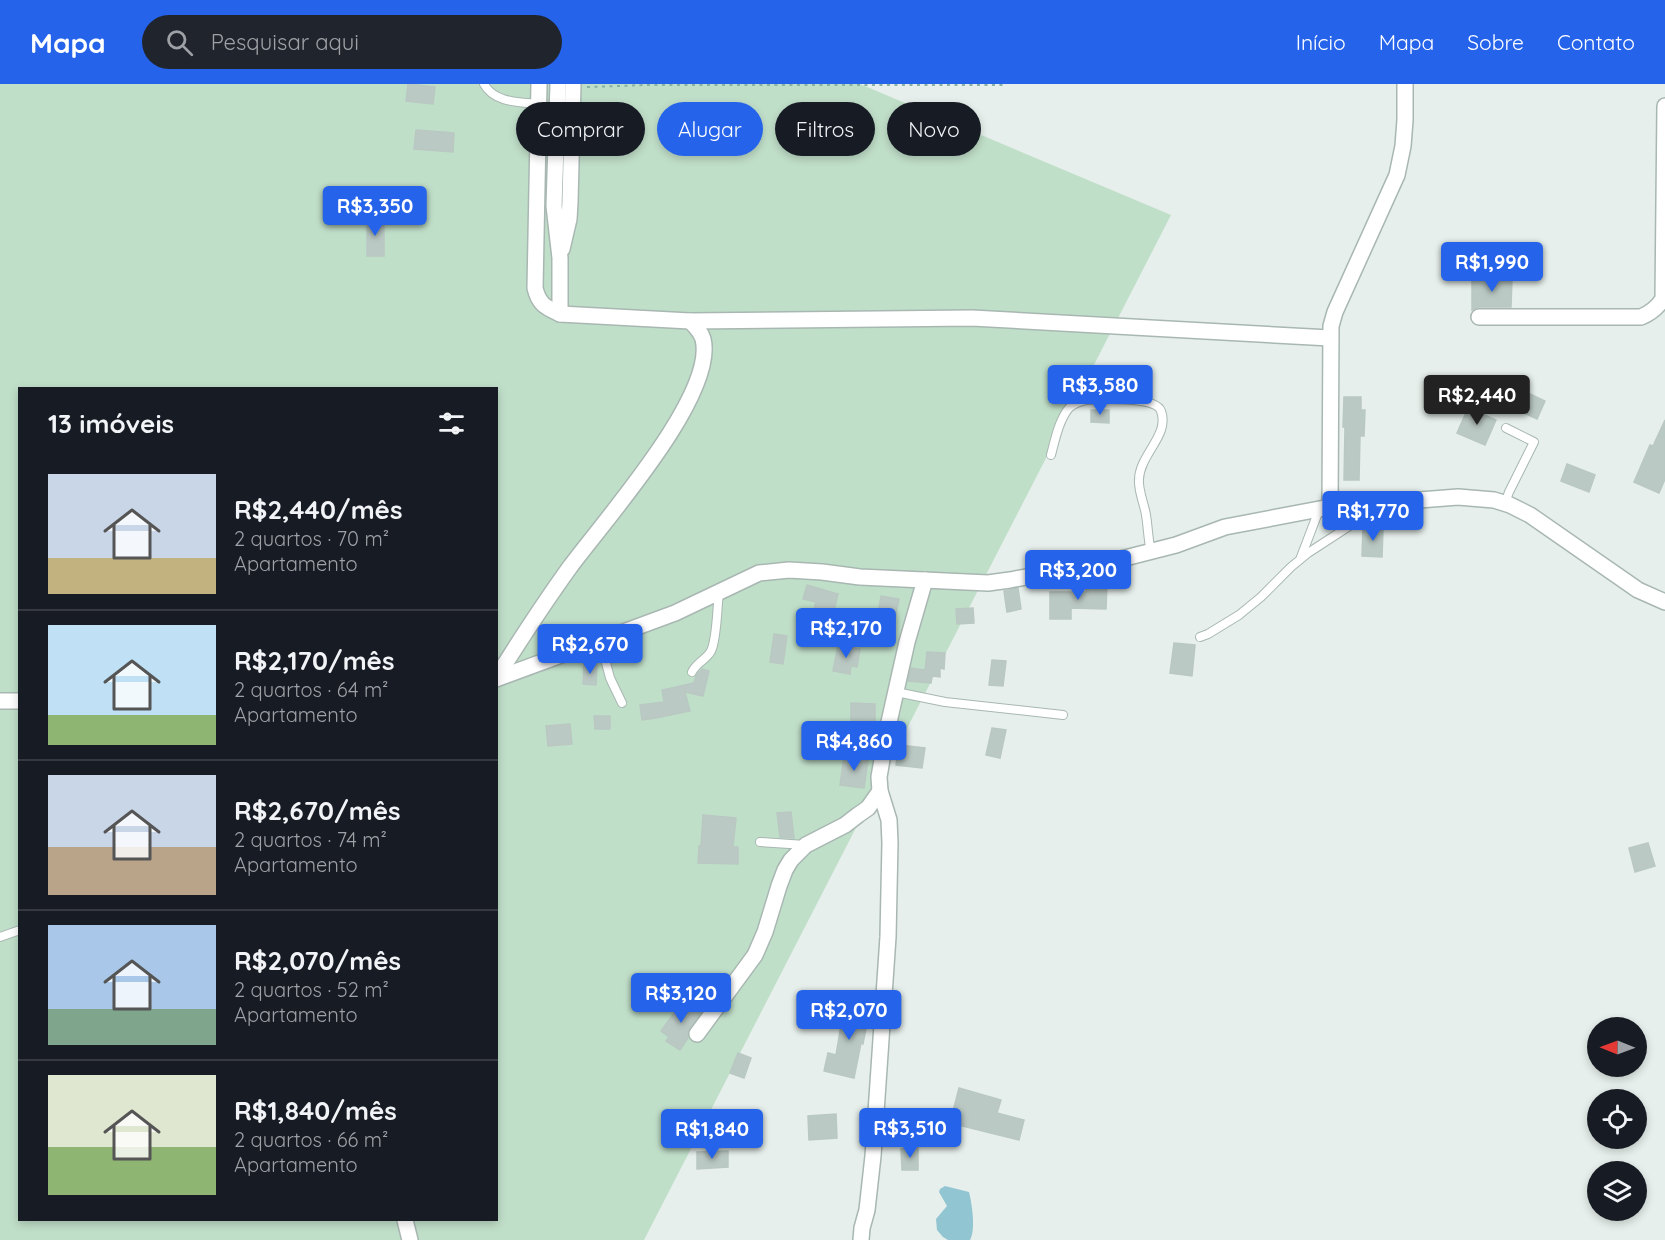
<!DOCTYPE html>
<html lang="pt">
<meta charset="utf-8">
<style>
:root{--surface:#171b24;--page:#20242c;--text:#f1f3f6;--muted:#9ea1a6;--line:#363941;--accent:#2563eb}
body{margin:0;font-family:Quicksand,sans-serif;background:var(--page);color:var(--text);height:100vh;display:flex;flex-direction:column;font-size:22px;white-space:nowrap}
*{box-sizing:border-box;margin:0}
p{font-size:20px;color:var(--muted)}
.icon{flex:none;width:33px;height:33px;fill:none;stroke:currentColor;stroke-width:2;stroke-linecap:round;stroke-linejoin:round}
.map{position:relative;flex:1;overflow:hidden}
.drawer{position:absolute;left:18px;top:303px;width:480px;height:834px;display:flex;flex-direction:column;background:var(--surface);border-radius:0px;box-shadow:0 3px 9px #0003}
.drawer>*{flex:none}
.banner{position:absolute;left:516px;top:18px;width:570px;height:54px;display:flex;gap:12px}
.needle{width:39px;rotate:271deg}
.buttons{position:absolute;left:1587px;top:933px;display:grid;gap:12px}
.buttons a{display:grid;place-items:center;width:60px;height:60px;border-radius:50%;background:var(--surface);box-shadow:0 3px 9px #0003;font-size:30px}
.price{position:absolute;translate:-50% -51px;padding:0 14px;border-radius:6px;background:var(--accent);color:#fff;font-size:20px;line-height:39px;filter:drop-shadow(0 2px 3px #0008)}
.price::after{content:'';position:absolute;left:50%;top:36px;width:18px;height:14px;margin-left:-9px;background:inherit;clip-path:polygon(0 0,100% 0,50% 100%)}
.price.current{background:#222;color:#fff}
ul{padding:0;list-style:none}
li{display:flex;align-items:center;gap:18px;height:150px;padding:0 30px}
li+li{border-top:2px solid var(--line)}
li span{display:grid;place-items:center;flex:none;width:168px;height:120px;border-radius:0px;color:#555}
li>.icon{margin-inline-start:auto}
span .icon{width:72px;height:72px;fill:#fffc;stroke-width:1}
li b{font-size:26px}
h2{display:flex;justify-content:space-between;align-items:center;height:72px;padding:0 30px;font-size:26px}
.pill{padding:0 21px;border-radius:27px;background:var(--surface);box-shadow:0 3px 9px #0003;font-size:21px;line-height:54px}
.pill.current{background:var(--accent);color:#fff}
header{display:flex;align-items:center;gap:36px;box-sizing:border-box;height:84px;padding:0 30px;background:var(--accent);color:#fff}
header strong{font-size:28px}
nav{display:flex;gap:33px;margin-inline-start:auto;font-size:21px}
.search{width:420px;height:54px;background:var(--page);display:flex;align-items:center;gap:15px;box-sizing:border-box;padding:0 21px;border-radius:33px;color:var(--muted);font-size:22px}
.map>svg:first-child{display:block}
.green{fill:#c0dfc9;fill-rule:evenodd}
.water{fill:#91c5d1}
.building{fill:#bbc9c4;stroke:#b9c8c2;stroke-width:1.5}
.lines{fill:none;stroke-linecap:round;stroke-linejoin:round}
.service-casing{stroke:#a8b7b2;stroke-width:10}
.minor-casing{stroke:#a8b7b2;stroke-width:18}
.path{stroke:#88b1a5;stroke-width:2;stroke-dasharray:3 4.5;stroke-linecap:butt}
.service{stroke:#fff;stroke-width:8}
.minor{stroke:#fff;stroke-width:15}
</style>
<header>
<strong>Mapa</strong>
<div class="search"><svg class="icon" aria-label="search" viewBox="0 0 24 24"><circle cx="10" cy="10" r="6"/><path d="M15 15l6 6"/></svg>Pesquisar aqui</div>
<nav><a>Início</a><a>Mapa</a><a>Sobre</a><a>Contato</a></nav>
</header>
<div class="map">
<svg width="1665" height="1156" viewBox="0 0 1665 1156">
<rect width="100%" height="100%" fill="#e6efeb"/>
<path class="green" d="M0 0H860L1171 131 644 1156H0ZM20 304H496V1136H20Z"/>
<path class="water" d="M945 1102 969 1108C972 1120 976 1146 970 1156H948L943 1153 937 1146 936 1135 947 1122 939 1108 940 1105Z"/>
<g class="building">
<polygon points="408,0 435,3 433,20 406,17"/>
<polygon points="416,46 454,49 453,68 414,65"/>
<polygon points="367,133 384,134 384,172 367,172"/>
<polygon points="1472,194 1512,194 1511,223 1479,223 1472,226"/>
<polygon points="1530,310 1545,317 1537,335 1522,328"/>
<polygon points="1344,313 1361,313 1361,326 1365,326 1364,352 1360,352 1359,396 1344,396 1345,343 1343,343"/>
<polygon points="1468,324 1496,336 1485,361 1457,349"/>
<polygon points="1091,326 1109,326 1109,339 1091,338"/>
<polygon points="1665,336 1665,395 1659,409 1634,398 1650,361 1653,362"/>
<polygon points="1567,380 1595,391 1589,408 1561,397"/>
<polygon points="1363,444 1383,445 1382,473 1362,472"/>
<polygon points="1086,498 1107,499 1106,525 1071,524 1071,535 1050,535 1050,508 1086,508"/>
<polygon points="807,501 838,510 834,526 847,528 844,545 811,537 816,518 803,515"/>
<polygon points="1018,504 1021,525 1007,528 1004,507"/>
<polygon points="881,512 899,515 893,545 876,542"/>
<polygon points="973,524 974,539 957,540 956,525"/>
<polygon points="774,550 787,552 783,580 770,578"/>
<polygon points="1174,559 1195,561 1192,592 1170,589"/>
<polygon points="838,561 860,565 857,583 851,582 850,590 833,587"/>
<polygon points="927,568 945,569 944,585 940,584 940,593 932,592 931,599 908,597 911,584 925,586"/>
<polygon points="992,576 1006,577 1003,602 989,601"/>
<polygon points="584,581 597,581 596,601 583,600"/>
<polygon points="702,585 709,587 703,612 685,608 690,627 656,634 642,636 640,621 664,618 662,606 694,599 696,592"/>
<polygon points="851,619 875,620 875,637 851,636"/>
<polygon points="594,632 610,632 610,645 595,645"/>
<polygon points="570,640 572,660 548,662 546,642"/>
<polygon points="992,644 1006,646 1000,674 986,671"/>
<polygon points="899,661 925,664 922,684 896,681"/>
<polygon points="844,673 868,676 864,704 840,701"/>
<polygon points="791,728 794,754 780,753 777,729"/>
<polygon points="703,731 736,734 733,763 738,763 738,780 698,779 699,762 701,762"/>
<polygon points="1648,759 1655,782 1635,788 1629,764"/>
<polygon points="684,915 701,928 689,945 687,950 688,954 680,966 666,957 669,953 661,947"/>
<polygon points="845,918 870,923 863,960 861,959 854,994 824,987 828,969 836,971"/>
<polygon points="738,969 751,974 744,994 730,989"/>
<polygon points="959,1004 1001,1016 997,1029 1024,1036 1019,1056 950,1039"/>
<polygon points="836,1030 837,1054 809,1056 808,1032"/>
<polygon points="918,1064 918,1086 902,1086 901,1065"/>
<polygon points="728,1067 728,1083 697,1085 697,1068"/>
</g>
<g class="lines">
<defs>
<g id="service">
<path d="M484 0C494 19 520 18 539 20"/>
<path d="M1051 371C1055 356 1059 336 1069 324 1073 320 1081 317 1086 316 1099 315 1156 312 1161 327 1170 351 1140 370 1139 395 1138 407 1144 419 1146 431 1148 443 1148 455 1151 468"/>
<polyline points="1505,419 1509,408 1534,358 1506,344"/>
<polyline points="1301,473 1319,426"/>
<polyline points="1200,553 1208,550 1239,531 1261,513 1291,483 1308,469 1380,422"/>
<polyline points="600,556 610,594 622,619"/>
<path d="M692 588C696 579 706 576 711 567 717 555 717 523 719 509"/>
<polyline points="896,608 945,618 1063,631"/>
<polyline points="760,758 805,761"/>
<polyline points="0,853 20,846"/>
</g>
<g id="minor">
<path d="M539 0 535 204C539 221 546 223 560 230L690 237 972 234 1330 254"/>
<polyline points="558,0 554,122 560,174 560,230"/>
<polyline points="562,165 569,135 570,118 573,0"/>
<path d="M1479 233H1641C1651 229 1657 224 1663 215L1665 22"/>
<polyline points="1330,423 1331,242 1335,228 1397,91 1403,62 1405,36 1405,0"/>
<path d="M496 594C520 556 544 519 570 483 603 438 717 311 703 255 701 248 696 243 690 237"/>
<polyline points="496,595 675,529 759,489 789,486 822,488 860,493 988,499 1010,496 1121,475 1176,461 1225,443 1330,423 1458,413 1494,416 1510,421 1530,431 1638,506 1665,518"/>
<polyline points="0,617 20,617"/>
<polyline points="697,950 755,871 765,848 779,802 785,786 791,776 806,761 845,741 858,731 868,724 880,707"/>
<polyline points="405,1136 410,1156"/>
<polyline points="861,1156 862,1144 867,1126 873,1072 888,853 890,759 889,736 880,707 879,693 887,647 907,558 925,496"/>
</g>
</defs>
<use href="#service" class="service-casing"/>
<use href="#minor" class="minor-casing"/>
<polyline class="path" points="587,3 646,1 1007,1"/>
<use href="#service" class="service"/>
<use href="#minor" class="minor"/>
</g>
</svg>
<div class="buttons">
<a><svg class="needle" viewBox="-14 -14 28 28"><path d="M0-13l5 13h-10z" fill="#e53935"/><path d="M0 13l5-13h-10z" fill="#9ea1a6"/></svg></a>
<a><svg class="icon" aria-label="locate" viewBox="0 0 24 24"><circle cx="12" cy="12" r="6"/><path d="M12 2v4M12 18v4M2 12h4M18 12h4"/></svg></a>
<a><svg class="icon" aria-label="layers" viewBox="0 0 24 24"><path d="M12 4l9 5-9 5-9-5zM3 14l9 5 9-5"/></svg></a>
</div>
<b class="price" style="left:375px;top:153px">R$3,350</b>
<b class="price" style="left:1492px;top:209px">R$1,990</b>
<b class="price" style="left:1100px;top:332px">R$3,580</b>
<b class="price current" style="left:1477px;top:342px">R$2,440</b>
<b class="price" style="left:1373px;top:458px">R$1,770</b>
<b class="price" style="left:1078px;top:517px">R$3,200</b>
<b class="price" style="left:846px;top:575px">R$2,170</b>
<b class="price" style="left:590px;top:591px">R$2,670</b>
<b class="price" style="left:854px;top:688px">R$4,860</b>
<b class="price" style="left:681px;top:940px">R$3,120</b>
<b class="price" style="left:849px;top:957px">R$2,070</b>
<b class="price" style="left:910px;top:1075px">R$3,510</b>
<b class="price" style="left:712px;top:1076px">R$1,840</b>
<div class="banner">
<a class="pill">Comprar</a>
<a class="pill current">Alugar</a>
<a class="pill">Filtros</a>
<a class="pill">Novo</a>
</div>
<section class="drawer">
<h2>13 imóveis<svg class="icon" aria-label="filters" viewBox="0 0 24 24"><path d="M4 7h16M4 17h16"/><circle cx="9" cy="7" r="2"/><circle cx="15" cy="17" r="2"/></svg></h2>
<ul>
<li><span style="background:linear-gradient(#c9d6e8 70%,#c2b280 0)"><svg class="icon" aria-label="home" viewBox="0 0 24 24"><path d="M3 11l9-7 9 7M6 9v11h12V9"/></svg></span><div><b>R$2,440/mês</b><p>2 quartos · 70 m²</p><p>Apartamento</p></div></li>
<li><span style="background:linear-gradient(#bfe0f5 75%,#8fb573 0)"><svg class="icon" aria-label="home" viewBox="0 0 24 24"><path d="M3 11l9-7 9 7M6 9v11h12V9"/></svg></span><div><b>R$2,170/mês</b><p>2 quartos · 64 m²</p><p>Apartamento</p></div></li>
<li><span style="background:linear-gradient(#c9d6e8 60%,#b9a48a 0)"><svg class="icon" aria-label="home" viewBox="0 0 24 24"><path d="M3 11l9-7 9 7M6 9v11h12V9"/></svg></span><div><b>R$2,670/mês</b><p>2 quartos · 74 m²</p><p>Apartamento</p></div></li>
<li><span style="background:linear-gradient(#a9c7e8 70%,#7fa58c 0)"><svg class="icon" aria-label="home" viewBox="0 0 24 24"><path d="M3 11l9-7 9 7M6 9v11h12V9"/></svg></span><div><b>R$2,070/mês</b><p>2 quartos · 52 m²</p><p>Apartamento</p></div></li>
<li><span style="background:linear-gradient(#dfe7d0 60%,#8fb573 0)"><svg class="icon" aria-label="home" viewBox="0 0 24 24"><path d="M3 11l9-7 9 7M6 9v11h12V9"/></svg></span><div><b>R$1,840/mês</b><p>2 quartos · 66 m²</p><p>Apartamento</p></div></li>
</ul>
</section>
</div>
